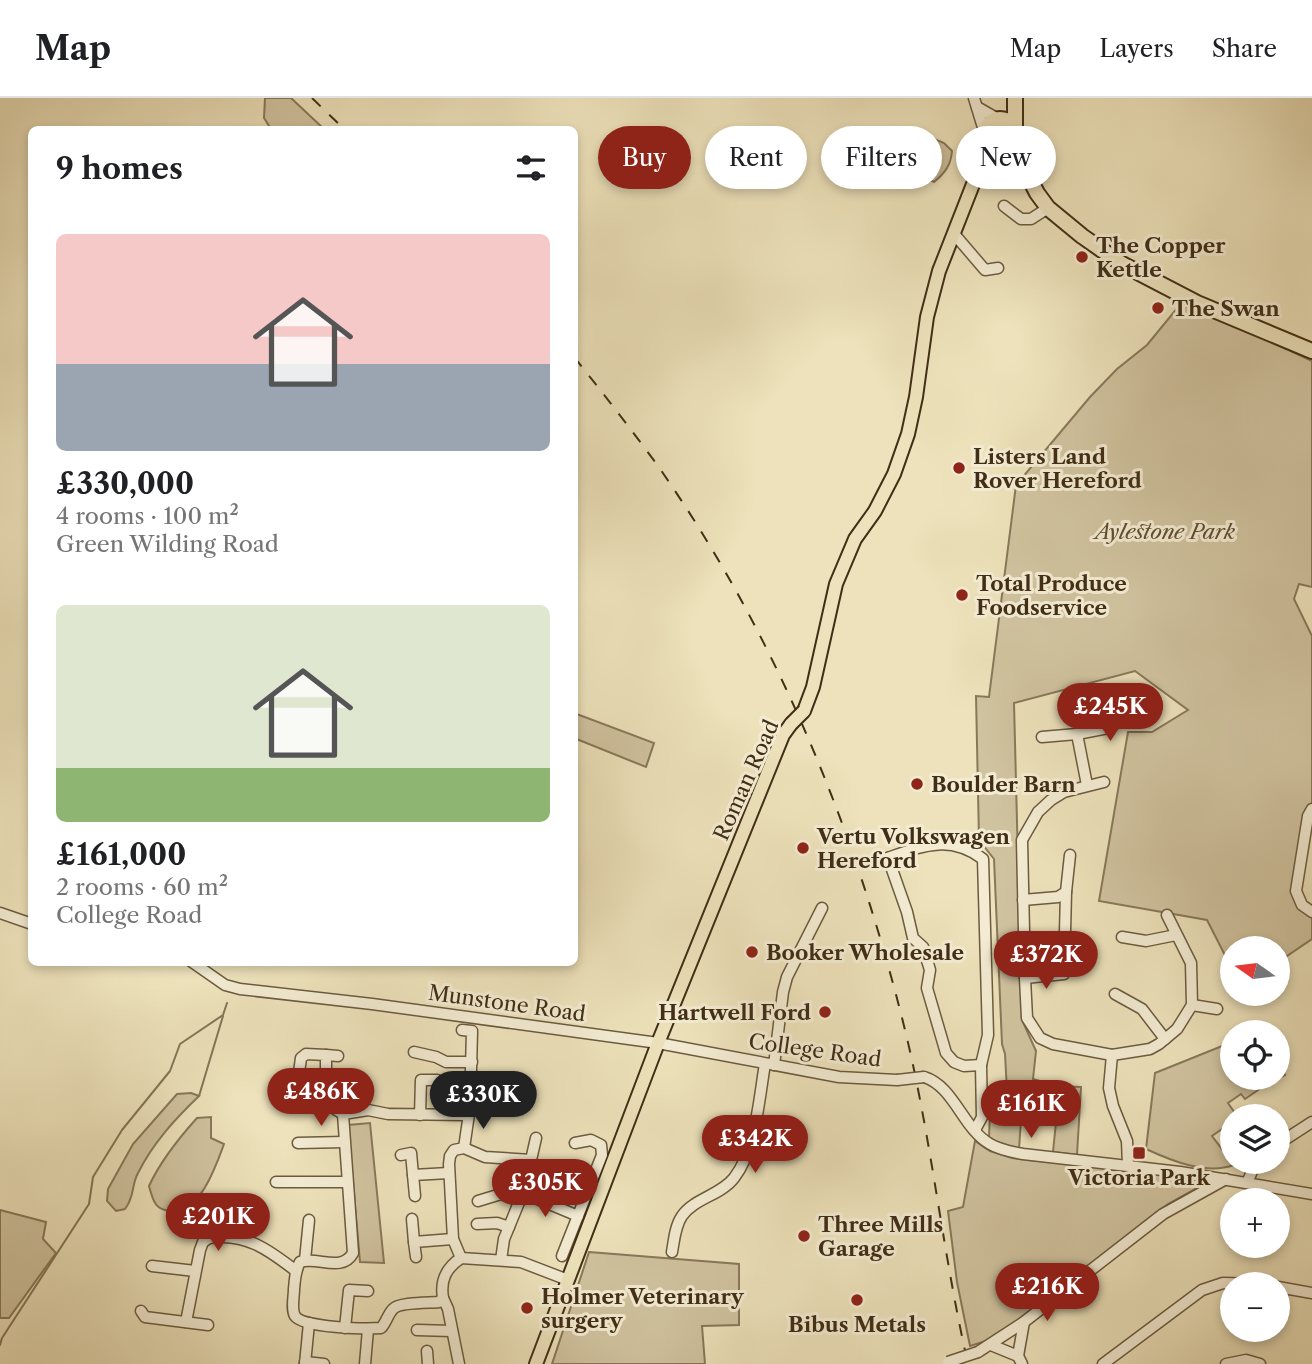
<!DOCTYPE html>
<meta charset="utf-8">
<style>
:root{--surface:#fff;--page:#f6f6f6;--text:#202124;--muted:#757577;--line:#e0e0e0;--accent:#8f2418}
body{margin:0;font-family:"Libre Caslon Text",serif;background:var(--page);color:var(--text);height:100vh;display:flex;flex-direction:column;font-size:26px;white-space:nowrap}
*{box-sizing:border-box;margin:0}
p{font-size:23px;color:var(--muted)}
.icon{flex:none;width:38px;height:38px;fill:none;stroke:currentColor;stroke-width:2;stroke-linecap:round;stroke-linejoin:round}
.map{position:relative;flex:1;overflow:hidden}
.details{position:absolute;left:28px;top:28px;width:550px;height:840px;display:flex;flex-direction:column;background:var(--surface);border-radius:10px;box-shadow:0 4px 10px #0003}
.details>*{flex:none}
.banner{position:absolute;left:598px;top:28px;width:607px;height:63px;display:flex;gap:14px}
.needle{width:46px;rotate:284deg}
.fabs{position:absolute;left:1220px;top:838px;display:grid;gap:14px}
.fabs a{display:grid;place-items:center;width:70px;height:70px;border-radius:50%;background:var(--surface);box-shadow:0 4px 10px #0003;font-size:35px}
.price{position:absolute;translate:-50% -60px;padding:0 16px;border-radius:24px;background:var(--accent);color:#fff;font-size:23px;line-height:46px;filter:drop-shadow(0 2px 4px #0008)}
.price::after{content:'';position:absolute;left:50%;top:42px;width:21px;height:16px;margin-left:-10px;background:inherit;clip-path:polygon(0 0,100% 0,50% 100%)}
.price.active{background:#222;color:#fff}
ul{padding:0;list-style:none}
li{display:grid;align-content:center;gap:14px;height:371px;padding:0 28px}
li span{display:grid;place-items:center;height:217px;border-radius:10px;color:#555}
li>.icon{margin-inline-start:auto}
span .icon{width:126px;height:126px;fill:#fffc;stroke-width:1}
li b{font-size:30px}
h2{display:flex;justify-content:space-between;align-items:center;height:84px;padding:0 28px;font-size:30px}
.chip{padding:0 24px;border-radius:32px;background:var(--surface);box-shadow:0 4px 10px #0003;font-size:24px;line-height:63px}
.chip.active{background:var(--accent);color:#fff}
header{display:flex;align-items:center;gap:42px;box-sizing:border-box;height:98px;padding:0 35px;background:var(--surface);border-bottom:2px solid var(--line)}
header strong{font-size:33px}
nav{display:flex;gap:38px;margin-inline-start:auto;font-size:24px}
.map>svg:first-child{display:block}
.green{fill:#d0c39f;stroke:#88785a;stroke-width:2}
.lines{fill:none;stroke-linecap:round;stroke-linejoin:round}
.stream{stroke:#857557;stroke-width:2}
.minor-casing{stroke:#6c5b3f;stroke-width:13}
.major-casing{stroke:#412e16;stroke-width:16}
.highway-casing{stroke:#412e16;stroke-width:18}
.minor{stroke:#f3ecd3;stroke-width:10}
.major{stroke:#ede2bb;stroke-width:12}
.highway{stroke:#ede2bb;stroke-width:14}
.rail{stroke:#412e16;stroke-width:2;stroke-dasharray:12 12;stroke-linecap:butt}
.minor-bridge-casing{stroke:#6c5b3f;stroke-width:13;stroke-linecap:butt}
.major-bridge-casing{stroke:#412e16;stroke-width:16;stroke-linecap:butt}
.minor-bridge{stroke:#f3ecd3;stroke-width:10}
.major-bridge{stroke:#ede2bb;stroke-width:12}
.poi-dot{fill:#8f2418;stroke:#f3ecd3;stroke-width:2.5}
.labels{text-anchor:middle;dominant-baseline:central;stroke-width:6;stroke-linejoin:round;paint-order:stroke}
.poi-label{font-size:21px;font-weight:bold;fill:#412e16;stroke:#f3ecd3;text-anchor:start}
.park-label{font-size:21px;font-style:italic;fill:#5e4c31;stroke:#f3ecd3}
.street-label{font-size:21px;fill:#412e16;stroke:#f3ecd3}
</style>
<header>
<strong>Map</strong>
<nav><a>Map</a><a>Layers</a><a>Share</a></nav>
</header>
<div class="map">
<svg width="1312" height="1266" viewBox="0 0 1312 1266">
<rect width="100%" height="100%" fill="#ede2bb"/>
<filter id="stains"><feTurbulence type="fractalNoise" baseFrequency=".00286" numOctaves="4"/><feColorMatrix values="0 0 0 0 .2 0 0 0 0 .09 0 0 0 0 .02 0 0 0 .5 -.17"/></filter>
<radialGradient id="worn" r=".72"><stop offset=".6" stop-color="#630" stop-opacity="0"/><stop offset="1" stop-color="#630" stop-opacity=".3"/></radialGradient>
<g class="green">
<polygon points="265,0 291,0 324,31 271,31 264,20"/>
<path d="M927 38 944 45 952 53C951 67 945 75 934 84L905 69 902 59 911 44Z"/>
<polygon points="1183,203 1312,263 1312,489 1299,486 1294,501 1312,538 1312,711 1296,793 1312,814 1312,841 1278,864 1278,850 1232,850 1232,871 1207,822 1099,803 1128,634 1152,634 1188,612 1135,573 1014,605 1022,922 1036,953 1033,981 1057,988 1081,989 1077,1057 1053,1054 1056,1024 1021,1022 1019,1051 989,1041 990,1012 1008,1012 1005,956 1002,946 994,761 979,742 976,598 989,599 1016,387 1090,299 1117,271 1147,247"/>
<polygon points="574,615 654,645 646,669 574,640"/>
<path d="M1232 944V980H1278V962L1285 977 1267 986 1245 1001 1241 996 1228 1005 1237 1018H1232V1024L1212 1038 1234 1067C1206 1077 1172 1063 1146 1051L1155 975Z"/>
<path d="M191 995 199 998C175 1021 153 1045 138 1075 131 1088 135 1098 125 1111L116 1113 107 1103 108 1091 133 1046 177 996Z"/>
<path d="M211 1019V1040L224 1046C216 1068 201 1113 173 1113 155 1113 153 1103 149 1088 161 1062 178 1041 197 1020Z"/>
<polygon points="370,1025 384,1165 360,1164 348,1027"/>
<polygon points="975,1043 990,1053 1012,1060 1207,1081 1208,1084 1168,1106 1023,1220 986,1243 970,1248 957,1184 948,1113 963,1109"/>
<polygon points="0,1112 46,1124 43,1141 56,1155 9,1220 0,1220"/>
<polygon points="589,1154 739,1166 739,1227 702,1228 705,1266 552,1266"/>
</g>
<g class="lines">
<g class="stream">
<polyline points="199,998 223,918"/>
<polyline points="0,1247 2,1240 89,1106 93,1079 122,1032 170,973 180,946 223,917 227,905"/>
</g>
<defs>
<g id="minor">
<polyline points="974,0 985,36"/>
<polyline points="977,9 998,21"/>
<polyline points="1004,108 1021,121 1031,121 1048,110"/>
<polyline points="955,137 985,172 998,170"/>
<polyline points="1077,636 1108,630 1130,617"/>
<polyline points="1042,639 1077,636 1087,687"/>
<polyline points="1104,684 1064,694 1051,702 1038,714 1022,742 1025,880 1027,920 1040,940 1053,946 1112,957"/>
<polyline points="1312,711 1308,718 1296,793 1302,807 1312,814"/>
<polyline points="888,760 907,814 913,840 923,849 930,872 927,890 946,955 954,964 964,968 981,967"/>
<path d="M872 765C913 753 944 732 983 761L988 937 981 967 982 1019 975 1032"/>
<polyline points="1023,802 1058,799 1066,794 1070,757"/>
<polyline points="0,815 32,826"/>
<polyline points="1065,834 1066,794"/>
<polyline points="1122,839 1146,843 1176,837"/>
<polyline points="192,864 225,887 240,891 372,906 658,945 839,979 897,982"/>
<polyline points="1025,880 1064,876 1063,842"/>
<polyline points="1115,896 1142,911 1165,941"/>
<polyline points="1192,907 1217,911"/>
<polyline points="462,932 472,933 470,1009 464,1050"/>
<polyline points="414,954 436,959 446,964 472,964"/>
<polyline points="326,957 338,958"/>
<polyline points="774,967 783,894 787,879 822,810"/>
<path d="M924 979C954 988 963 1031 990 1046 1000 1052 1012 1054 1023 1056L1180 1074 1312 1096"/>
<polyline points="298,982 301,960 306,956 326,957 326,1002 330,1008 343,1016"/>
<polyline points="447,985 471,985"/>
<polyline points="420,1017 421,982 437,982"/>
<path d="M467 1017 388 1016 368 1012 343 1016 353 1155C342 1175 317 1158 300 1164 295 1173 295 1181 294 1191 294 1199 291 1211 295 1218 303 1230 366 1231 381 1230 386 1225 388 1216 393 1211 399 1204 429 1205 439 1204L443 1200C440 1182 446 1170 461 1160L521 1164 568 1182"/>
<polyline points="298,1045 344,1044"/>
<polyline points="1278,1046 1312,1024"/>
<polyline points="401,1057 411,1055 413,1077 449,1075"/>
<polyline points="1128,1067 1127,1043 1113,1008 1109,990 1112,957 1150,951 1159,946 1177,931 1192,907 1191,865 1167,817"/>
<polyline points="413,1077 415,1098"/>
<polyline points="276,1084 347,1084"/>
<polyline points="1247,1085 1256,1064"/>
<polyline points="523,1095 578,1118"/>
<polyline points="478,1103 501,1096 520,1103"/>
<polyline points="412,1121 414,1144"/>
<polyline points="477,1126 497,1125 509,1129"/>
<path d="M672 1154C674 1143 675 1128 682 1118 693 1101 721 1097 734 1080 756 1052 759 1000 765 966"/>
<polyline points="562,1158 602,1057 601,1047 591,1042 575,1045"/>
<polyline points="416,1159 414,1144 453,1141"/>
<polyline points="461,1160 453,1141 449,1066 450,1058 454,1052 464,1050 485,1059 531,1062 536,1040"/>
<polyline points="305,1162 309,1122"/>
<polyline points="501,1162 504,1141 529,1080 531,1062"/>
<polyline points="152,1168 195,1173"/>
<polyline points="1278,1189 1312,1195"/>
<polyline points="443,1200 448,1211 459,1266"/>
<polyline points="141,1213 145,1219 208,1227"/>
<path d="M186 1224 200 1152 203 1144 209 1140C245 1134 269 1152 296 1173"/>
<polyline points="345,1230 349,1192 368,1193"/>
<polyline points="417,1232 452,1233"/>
<polyline points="991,1247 1018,1258 1022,1266"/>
<polyline points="427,1253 428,1266"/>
<polyline points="978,1254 1024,1224 1163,1116 1226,1081"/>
<polyline points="1018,1258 1024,1224"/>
<polyline points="305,1264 324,1266"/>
<polyline points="305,1266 309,1225"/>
<polyline points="365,1266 368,1231"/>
<polyline points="1103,1266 1202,1192 1223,1185 1261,1186"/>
<polyline points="1226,1266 1246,1262 1260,1266"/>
</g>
<g id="major">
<polyline points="979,70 978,62 985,38"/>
<polyline points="804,613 813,589 836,486 855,441 875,413 894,376 908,336 916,299 927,219 939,173 979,71 990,58 1001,51"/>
<polyline points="536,1266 658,945 783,637 791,626"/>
</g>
<g id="highway">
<polyline points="1015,0 1015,33"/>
<circle cx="1000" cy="36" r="15"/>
<polyline points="1015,36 1023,58 1022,66 1037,95 1048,110 1082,138 1122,166 1197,205 1312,253"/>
</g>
</defs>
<use href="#minor" class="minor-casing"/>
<use href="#major" class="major-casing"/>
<use href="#highway" class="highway-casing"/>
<use href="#minor" class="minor"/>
<use href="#major" class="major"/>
<use href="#highway" class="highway"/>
<g class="rail">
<polyline points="312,0 345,32"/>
<path d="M574 259C603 295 631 331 658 368 777 538 857 735 906 936 932 1045 943 1157 968 1266"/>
</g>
<defs>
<g id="minor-bridge">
<polyline points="897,982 924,979"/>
<polyline points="948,1264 978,1254"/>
</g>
<polyline id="major-bridge" points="791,626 804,613"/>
</defs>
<use href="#minor-bridge" class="minor-bridge-casing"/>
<use href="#major-bridge" class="major-bridge-casing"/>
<use href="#minor-bridge" class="minor-bridge"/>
<use href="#major-bridge" class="major-bridge"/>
</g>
<g class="poi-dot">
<circle cx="1082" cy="159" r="7"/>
<circle cx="1158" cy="210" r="7"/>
<circle cx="959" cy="370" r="7"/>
<circle cx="962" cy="497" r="7"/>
<circle cx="917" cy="686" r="7"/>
<circle cx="803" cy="750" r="7"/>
<circle cx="752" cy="854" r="7"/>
<circle cx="825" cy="914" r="7"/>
<rect x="1132" y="1048" width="14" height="14" rx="3.5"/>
<circle cx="804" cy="1138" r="7"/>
<circle cx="857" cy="1202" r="7"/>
<circle cx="527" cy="1210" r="7"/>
</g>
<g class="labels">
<g class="poi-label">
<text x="1096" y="147">The Copper<tspan x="1096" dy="24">Kettle</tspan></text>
<text x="1172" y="210">The Swan</text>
<text x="973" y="358">Listers Land<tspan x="973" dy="24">Rover Hereford</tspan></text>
<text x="976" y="485">Total Produce<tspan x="976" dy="24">Foodservice</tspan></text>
<text x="931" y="686">Boulder Barn</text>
<text x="817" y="738">Vertu Volkswagen<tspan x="817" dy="24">Hereford</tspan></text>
<text x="766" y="854">Booker Wholesale</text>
<text x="811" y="914" text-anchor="end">Hartwell Ford</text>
<text x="1139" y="1079" text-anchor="middle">Victoria Park</text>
<text x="818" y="1126">Three Mills<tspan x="818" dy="24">Garage</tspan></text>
<text x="541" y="1198">Holmer Veterinary<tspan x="541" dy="24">surgery</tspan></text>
<text x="857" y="1226" text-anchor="middle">Bibus Metals</text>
</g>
<g class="park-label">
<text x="1165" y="433">Aylestone Park</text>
</g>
<g class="street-label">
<text transform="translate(746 682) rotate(-66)">Roman Road</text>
<text transform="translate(507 905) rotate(8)">Munstone Road</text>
<text transform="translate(815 952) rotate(8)">College Road</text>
</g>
</g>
<rect width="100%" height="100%" filter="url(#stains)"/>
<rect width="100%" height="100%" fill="url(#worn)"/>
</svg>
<div class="fabs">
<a><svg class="needle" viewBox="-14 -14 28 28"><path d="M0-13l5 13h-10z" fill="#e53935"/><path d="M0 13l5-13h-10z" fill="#757577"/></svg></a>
<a><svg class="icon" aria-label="locate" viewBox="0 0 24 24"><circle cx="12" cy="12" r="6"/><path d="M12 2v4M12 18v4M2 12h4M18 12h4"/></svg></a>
<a><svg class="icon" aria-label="layers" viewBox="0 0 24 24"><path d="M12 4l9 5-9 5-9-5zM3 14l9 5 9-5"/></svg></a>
<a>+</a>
<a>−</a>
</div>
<b class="price" style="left:1110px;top:645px">£245K</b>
<b class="price" style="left:1046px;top:893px">£372K</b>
<b class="price" style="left:321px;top:1030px">£486K</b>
<b class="price active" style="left:483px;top:1033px">£330K</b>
<b class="price" style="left:1031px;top:1042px">£161K</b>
<b class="price" style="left:755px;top:1077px">£342K</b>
<b class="price" style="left:545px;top:1121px">£305K</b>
<b class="price" style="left:218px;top:1155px">£201K</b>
<b class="price" style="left:1047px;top:1225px">£216K</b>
<div class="banner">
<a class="chip active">Buy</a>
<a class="chip">Rent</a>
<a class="chip">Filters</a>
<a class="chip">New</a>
</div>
<section class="details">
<h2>9 homes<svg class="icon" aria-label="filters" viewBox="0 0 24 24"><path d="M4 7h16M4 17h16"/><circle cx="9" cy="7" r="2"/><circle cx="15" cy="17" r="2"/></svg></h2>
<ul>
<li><span style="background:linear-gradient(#f6c9c9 60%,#9aa5b1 0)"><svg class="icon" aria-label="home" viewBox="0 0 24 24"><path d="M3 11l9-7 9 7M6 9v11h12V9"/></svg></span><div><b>£330,000</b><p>4 rooms · 100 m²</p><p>Green Wilding Road</p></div></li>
<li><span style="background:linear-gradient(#dfe7d0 75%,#8fb573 0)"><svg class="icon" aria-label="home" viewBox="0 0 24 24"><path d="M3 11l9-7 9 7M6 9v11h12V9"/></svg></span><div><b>£161,000</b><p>2 rooms · 60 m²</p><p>College Road</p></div></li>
</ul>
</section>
</div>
